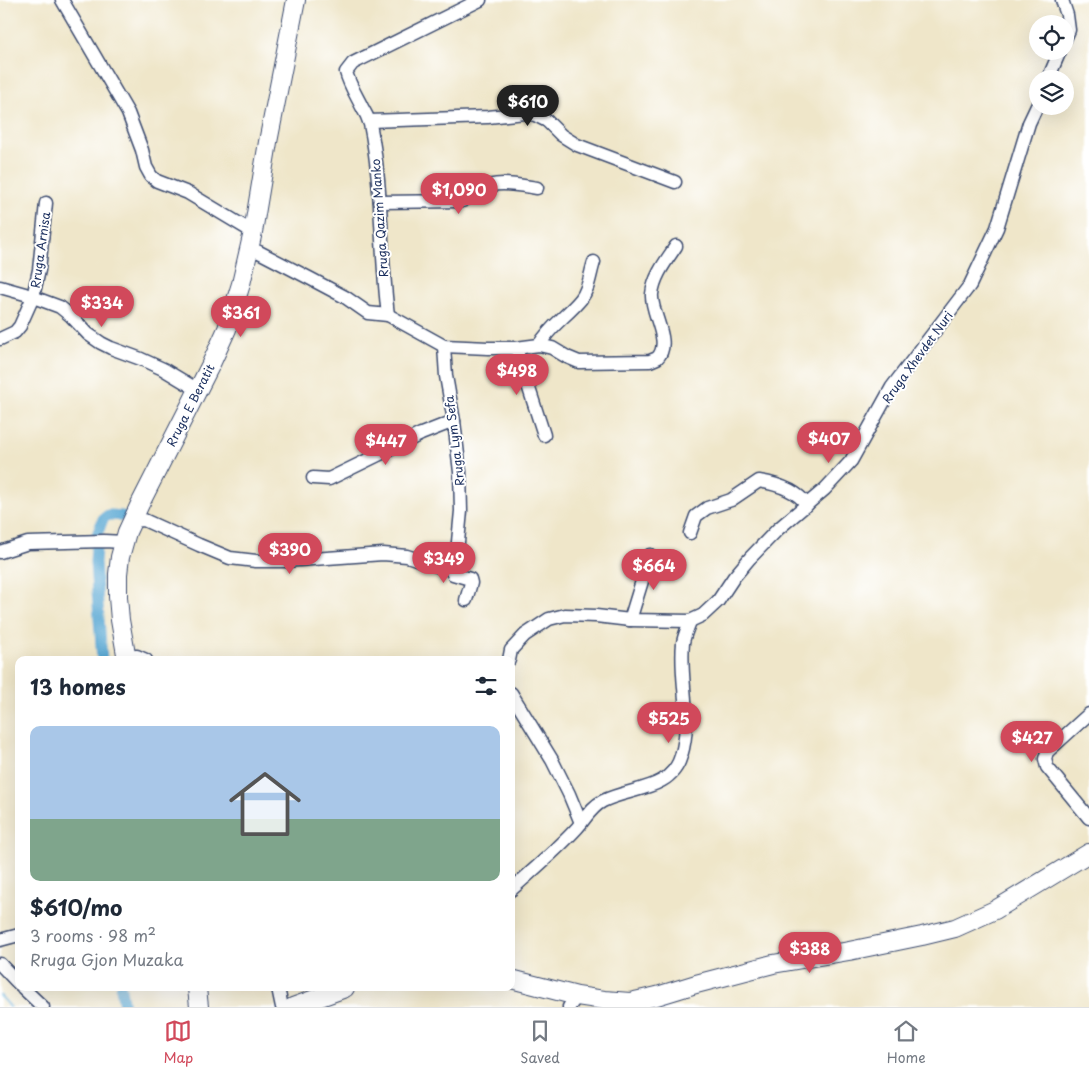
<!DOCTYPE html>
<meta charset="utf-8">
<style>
:root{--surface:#fff;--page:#f2f2f3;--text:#1f2937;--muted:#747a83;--line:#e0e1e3;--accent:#d1495b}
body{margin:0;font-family:"Playpen Sans",sans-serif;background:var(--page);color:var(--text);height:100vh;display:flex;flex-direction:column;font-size:19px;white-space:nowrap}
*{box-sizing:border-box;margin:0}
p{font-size:16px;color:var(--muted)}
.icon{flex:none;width:28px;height:28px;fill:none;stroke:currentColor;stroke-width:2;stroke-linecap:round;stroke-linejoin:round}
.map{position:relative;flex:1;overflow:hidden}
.side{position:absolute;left:15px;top:656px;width:500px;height:335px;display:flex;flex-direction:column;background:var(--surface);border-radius:10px;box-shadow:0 5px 20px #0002}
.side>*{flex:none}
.controls{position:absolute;left:1029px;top:15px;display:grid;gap:10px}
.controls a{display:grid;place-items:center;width:45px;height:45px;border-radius:50%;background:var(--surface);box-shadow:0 5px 20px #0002;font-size:25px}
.price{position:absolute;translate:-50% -42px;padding:0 11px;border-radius:18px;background:var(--accent);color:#fff;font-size:16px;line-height:32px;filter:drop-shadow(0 1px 2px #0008)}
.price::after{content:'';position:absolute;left:50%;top:30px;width:15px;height:11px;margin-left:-8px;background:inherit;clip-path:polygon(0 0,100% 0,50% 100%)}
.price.on{background:#222;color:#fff}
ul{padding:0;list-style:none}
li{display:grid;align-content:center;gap:10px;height:265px;padding:0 15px}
li span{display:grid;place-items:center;height:155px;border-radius:10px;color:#555}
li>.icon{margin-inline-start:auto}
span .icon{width:90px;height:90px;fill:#fffc;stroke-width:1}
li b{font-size:21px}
h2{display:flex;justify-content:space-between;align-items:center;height:60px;padding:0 15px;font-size:21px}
.tab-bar{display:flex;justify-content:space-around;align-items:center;height:70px;border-top:1px solid var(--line);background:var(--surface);font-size:14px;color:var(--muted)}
.tab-bar a{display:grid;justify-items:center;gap:2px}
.tab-bar .on{color:var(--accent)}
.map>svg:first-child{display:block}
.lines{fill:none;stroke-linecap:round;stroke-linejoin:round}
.stream{stroke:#5aa8d3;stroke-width:3}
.canal{stroke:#5aa8d3;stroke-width:11}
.minor-casing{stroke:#3b4a6e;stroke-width:15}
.secondary-casing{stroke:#3b4a6e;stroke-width:20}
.minor{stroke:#fff;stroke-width:12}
.secondary{stroke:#fff;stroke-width:18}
.labels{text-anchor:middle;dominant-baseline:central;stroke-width:4;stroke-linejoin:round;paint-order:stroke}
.street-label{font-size:12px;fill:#1b2f5e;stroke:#fff}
</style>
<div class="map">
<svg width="1089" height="1007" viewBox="0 0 1089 1007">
<rect width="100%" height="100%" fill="#fff"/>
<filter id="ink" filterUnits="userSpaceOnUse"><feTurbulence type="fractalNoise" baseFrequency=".02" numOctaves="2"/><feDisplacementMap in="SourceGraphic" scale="10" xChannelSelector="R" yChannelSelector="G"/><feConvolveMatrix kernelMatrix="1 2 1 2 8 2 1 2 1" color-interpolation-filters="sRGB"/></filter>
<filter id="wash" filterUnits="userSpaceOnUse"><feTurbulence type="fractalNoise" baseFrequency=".0096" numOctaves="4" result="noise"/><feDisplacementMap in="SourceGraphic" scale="20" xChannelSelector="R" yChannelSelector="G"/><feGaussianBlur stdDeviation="1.12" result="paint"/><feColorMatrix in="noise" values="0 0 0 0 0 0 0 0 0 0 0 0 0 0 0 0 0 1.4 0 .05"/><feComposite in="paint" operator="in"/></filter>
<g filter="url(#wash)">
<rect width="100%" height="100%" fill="#efe6c9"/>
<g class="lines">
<polyline class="stream" points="0,996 10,1007"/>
<g class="canal">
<polyline points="102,660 95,562 97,535 103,519 108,515 112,515 122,516"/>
<polyline points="121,988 124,1007"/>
</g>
</g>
</g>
<g filter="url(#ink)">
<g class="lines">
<defs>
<g id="minor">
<polyline points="62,0 128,113 142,150 146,167 151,176 157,181 188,193 253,232"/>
<polyline points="1062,0 1067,15 1069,30 1065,39"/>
<polyline points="1048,79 1060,51"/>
<polyline points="369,121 488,117 525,113 535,115 547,121 561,135 577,145 675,182"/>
<path d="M380 202 462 201C468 199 472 194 478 190 496 180 517 185 537 188"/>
<path d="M248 248 259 252 311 279 345 297 368 313 388 315 444 346 488 348H516L539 345 552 348 567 357 579 362 650 361C652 360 655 359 657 358 673 343 650 312 652 294 654 276 666 261 676 246"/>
<polyline points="0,287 25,294 60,307 71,316 88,334 101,343 111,348 141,359 163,369 198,390"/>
<path d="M388 315C380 252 383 187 370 124 368 118 365 112 362 107 356 95 349 84 346 72L353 63 480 0"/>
<polyline points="0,339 15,332 20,326 33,297 39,270 46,203"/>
<path d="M539 345C550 326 568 315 581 299 589 289 590 274 594 262"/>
<polyline points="444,346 446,376 454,421 460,472 461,511 457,552 450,565"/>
<polyline points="516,348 544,435"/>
<polyline points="313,478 329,479 421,434 454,421"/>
<polyline points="132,521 144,520 199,545 230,558 256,561 285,561 383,554 407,556 437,566 450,565"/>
<path d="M690 533 696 516 707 508 731 500 759 481C777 484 797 490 807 505"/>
<polyline points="0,552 28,543 104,541 124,542"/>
<polyline points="450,565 451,570 453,574 470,579 471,583 466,600"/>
<polyline points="630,620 650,555"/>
<polyline points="127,657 137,656 146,660"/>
<polyline points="509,660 511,650 525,635 549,619 565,615 596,616 630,620 690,621 703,615 718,601 734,577 750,558 778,529 825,489 851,461 892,387 970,285 997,228 1029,123 1038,104"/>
<polyline points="511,693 552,760 569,794 581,823"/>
<polyline points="1089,714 1047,752 1045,759 1047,767 1089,818"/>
<path d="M511 890C533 870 557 850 577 828 586 818 591 807 603 801 631 787 671 791 681 756 693 718 679 680 683 643 684 635 688 628 690 621"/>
<polyline points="0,940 19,935"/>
<polyline points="0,964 19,984"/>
<polyline points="23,988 43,1007"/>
<polyline points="278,988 282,1007"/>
<polyline points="569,1007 577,996"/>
</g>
<g id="secondary">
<polyline points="127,660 120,620 118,597 118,574 120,557 127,532 140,504 210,366 227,329 241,284 253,232 268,142 296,0"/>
<polyline points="511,979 577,996 604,1000 630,1002 657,996 696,984 773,964 849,951 922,936 955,928 995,910 1089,853"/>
<polyline points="197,988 199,1007"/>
<polyline points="293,1007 345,988"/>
</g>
</defs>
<use href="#minor" class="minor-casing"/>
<use href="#secondary" class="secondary-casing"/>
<use href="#minor" class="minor"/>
<use href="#secondary" class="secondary"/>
</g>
</g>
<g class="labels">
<g class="street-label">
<text transform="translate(379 218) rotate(-94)">Rruga Qazim Manko</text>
<text transform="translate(40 250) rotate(-82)">Rruga Arnisa</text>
<text transform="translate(917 357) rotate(-54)">Rruga Xhevdet Nuri</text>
<text transform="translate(190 405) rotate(-63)">Rruga E Beratit</text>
<text transform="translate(454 441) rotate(-97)">Rruga Lym Sefa</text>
</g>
</g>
</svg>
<div class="controls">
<a><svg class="icon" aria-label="locate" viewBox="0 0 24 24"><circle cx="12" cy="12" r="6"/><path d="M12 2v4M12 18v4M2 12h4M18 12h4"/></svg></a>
<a><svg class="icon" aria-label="layers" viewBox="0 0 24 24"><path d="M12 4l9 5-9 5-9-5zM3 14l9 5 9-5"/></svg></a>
</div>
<b class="price on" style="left:528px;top:127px">$610</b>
<b class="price" style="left:459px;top:215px">$1,090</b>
<b class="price" style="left:102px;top:328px">$334</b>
<b class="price" style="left:241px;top:338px">$361</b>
<b class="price" style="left:517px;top:396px">$498</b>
<b class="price" style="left:829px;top:464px">$407</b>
<b class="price" style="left:386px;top:466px">$447</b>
<b class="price" style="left:290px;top:575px">$390</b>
<b class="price" style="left:444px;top:584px">$349</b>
<b class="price" style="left:654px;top:591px">$664</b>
<b class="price" style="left:669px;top:744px">$525</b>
<b class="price" style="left:1032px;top:763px">$427</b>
<b class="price" style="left:810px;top:974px">$388</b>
<section class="side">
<h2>13 homes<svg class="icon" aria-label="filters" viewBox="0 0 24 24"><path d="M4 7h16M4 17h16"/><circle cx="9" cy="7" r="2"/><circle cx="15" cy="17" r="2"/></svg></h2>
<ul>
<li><span style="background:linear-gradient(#a9c7e8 60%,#7fa58c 0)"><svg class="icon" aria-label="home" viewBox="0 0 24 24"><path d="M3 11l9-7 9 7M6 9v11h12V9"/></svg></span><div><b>$610/mo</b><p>3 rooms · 98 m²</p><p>Rruga Gjon Muzaka</p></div></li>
</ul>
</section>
</div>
<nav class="tab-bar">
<a class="on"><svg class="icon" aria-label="map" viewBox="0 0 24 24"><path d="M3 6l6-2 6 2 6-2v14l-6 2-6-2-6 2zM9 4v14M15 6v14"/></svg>Map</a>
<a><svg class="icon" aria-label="saved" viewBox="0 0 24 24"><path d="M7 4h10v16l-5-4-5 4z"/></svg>Saved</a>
<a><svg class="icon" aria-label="home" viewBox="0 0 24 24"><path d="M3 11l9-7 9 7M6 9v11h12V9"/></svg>Home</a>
</nav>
